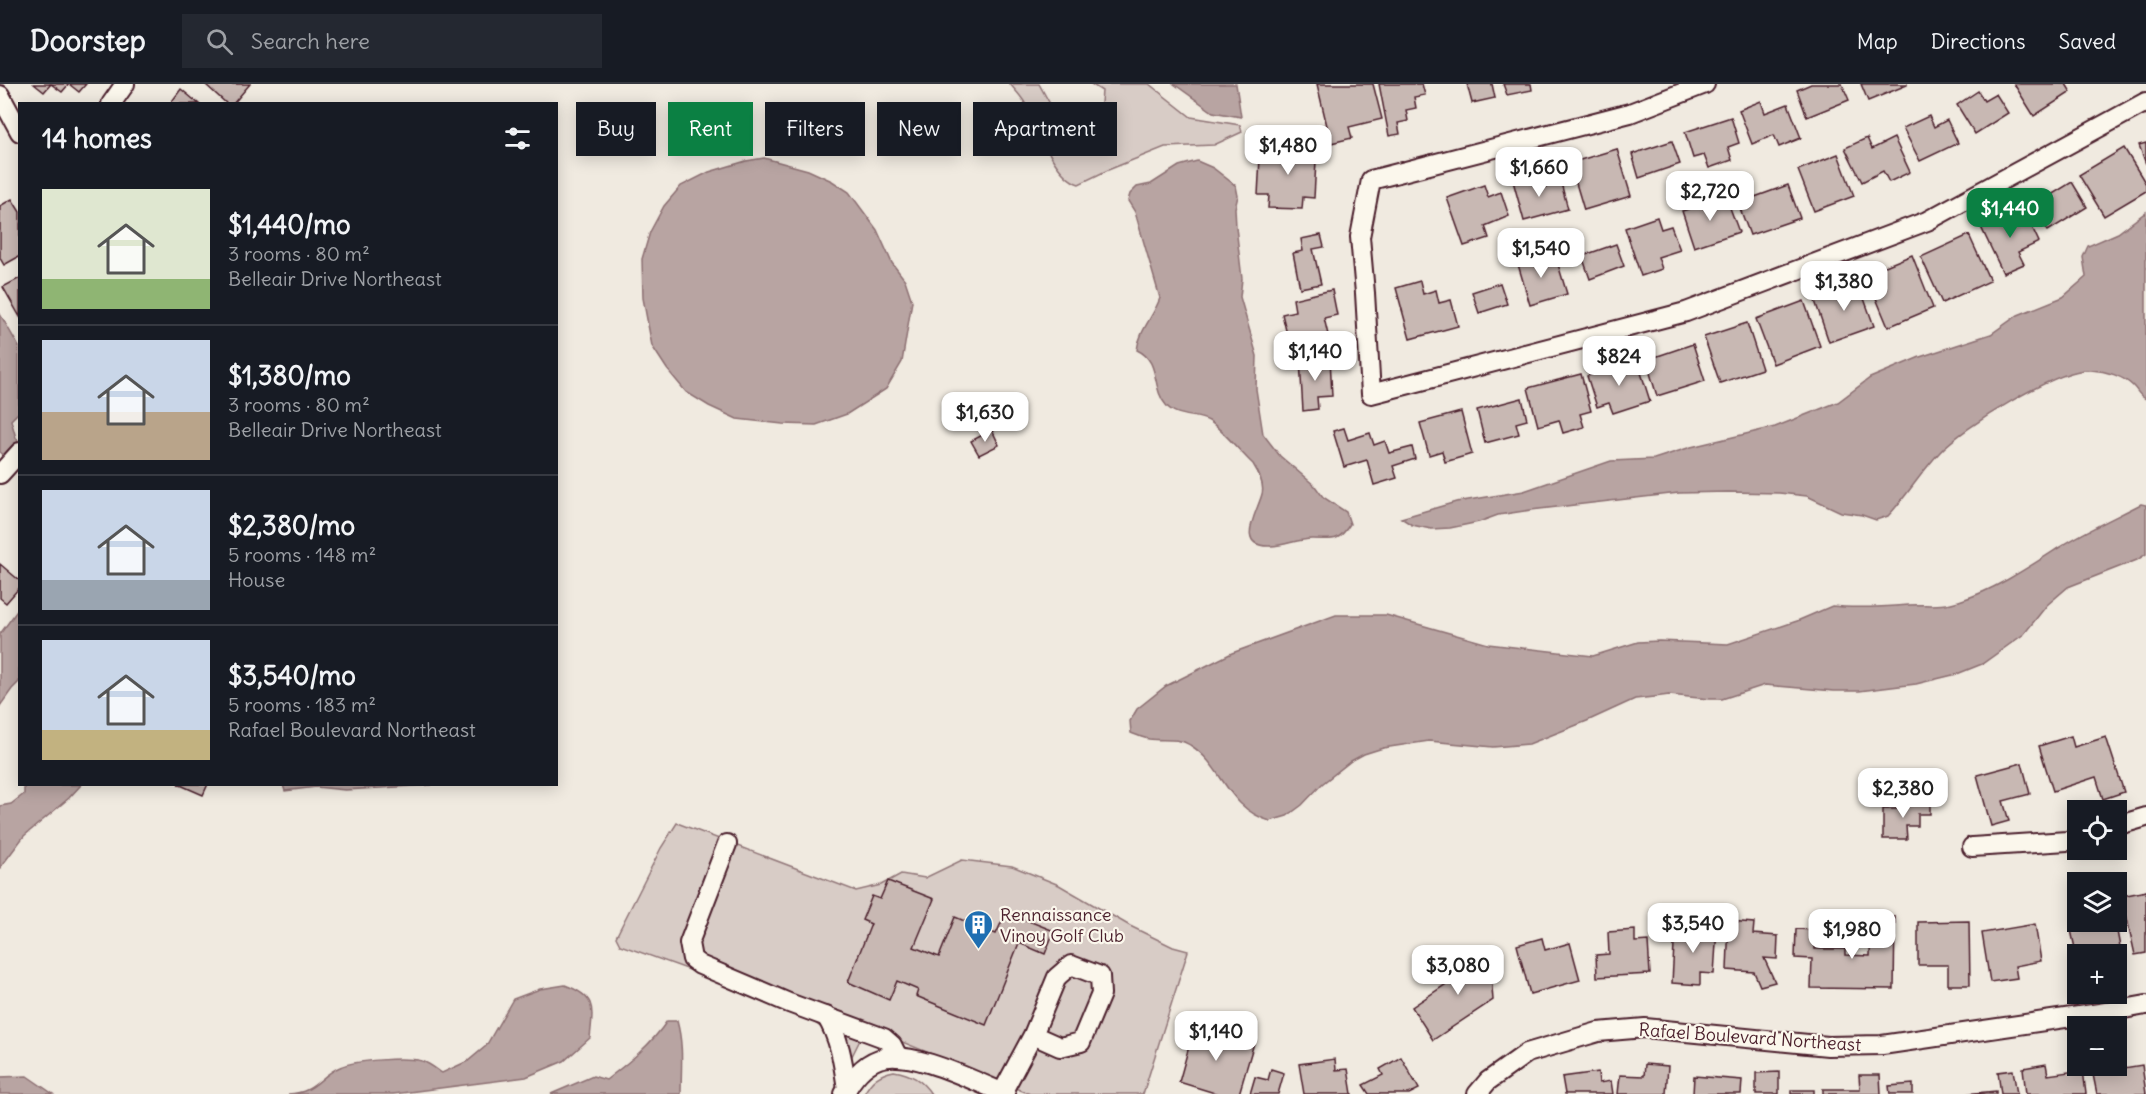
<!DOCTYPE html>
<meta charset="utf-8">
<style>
:root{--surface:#171b24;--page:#242831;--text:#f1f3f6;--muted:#9ea1a6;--line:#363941;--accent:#0b8043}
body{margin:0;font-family:Delius,sans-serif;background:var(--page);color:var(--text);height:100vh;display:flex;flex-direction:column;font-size:22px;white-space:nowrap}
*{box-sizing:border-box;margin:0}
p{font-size:20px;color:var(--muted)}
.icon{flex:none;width:33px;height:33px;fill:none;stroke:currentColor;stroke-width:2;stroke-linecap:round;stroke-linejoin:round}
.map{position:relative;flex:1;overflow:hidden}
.sheet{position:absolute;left:18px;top:18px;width:540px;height:684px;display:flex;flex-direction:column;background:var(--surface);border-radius:0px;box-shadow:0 3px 15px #0003}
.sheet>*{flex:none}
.guide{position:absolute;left:576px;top:18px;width:570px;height:54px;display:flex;gap:12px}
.buttons{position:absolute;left:2067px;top:716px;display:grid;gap:12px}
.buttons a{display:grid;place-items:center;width:60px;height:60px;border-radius:0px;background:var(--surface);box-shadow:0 3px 15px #0003;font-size:30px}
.price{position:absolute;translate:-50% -51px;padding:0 14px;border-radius:12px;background:#fff;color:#222;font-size:20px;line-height:39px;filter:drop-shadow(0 2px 3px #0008)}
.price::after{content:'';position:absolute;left:50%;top:36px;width:18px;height:14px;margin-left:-9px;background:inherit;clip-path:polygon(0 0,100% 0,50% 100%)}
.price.active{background:var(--accent);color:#fff}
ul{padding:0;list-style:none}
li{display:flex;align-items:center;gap:18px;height:150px;padding:0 24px}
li+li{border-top:2px solid var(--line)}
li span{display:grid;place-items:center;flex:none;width:168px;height:120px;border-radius:0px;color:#555}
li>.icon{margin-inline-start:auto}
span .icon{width:72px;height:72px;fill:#fffc;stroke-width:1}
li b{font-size:26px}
h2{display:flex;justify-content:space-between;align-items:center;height:72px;padding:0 24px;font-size:26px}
.pill{padding:0 21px;border-radius:0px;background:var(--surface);box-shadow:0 3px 15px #0003;font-size:21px;line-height:54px}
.pill.active{background:var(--accent);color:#fff}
header{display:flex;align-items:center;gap:36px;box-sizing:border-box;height:84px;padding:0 30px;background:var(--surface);border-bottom:2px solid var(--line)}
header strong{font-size:28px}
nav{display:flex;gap:33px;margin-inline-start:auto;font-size:21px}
.search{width:420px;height:54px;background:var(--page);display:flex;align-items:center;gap:15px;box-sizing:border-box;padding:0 21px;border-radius:0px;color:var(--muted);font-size:22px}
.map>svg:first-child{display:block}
.green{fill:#d8ccc6;stroke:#917678;stroke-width:1.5}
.water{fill:#b8a4a2;stroke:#8c6f72;stroke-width:1.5}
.building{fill:#c8b8b3;stroke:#4a1f2b;stroke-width:1.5}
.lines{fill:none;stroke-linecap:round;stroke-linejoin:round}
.minor-casing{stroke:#4a1f2b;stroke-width:22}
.minor{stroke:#fbf7ec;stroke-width:18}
.labels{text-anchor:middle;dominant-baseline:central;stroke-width:4.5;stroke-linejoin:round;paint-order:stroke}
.poi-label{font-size:18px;fill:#4a1f2b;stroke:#fbf7ec;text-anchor:start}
.street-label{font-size:18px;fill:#4a1f2b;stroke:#fbf7ec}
</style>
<header>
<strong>Doorstep</strong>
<div class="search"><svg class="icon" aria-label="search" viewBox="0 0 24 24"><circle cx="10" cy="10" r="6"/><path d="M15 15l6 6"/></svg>Search here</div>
<nav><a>Map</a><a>Directions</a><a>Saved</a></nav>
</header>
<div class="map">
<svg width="2146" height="1010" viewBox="0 0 2146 1010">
<rect width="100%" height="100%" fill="#f0eae0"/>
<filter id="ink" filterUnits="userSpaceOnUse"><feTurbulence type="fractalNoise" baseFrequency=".0167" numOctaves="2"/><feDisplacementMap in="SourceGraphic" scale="12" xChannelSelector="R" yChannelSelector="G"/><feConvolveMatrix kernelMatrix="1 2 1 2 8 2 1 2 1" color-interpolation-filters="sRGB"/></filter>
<g filter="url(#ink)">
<g class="green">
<path d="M1010 0H1039L1060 38 1082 52 1099 43 1102 7 1091 0H1149L1191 33 1240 41 1242 48 1214 61 1165 63 1108 86 1079 100C1053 92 1037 41 1025 19 1021 12 1015 6 1010 0Z"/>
<polygon points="677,739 856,807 881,801 901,790 925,794 962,776 1012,782 1059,801 1130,842 1173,863 1188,867 1143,1010 1030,1010 873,946 863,950 851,974 831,951 811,936 748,907 620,861 616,853 661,764"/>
<path d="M894 987C911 990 922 996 931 1010H864C871 996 879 990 894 987Z"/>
</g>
<g class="water">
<polygon points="1174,0 1236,0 1241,33 1213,28"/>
<polygon points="764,74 808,86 832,97 849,108 877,146 892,179 905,196 912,217 902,278 886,305 847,330 816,341 783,340 737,335 709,322 686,308 667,285 652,262 643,214 642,175 650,148 664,122 681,102 709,88 746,77"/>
<path d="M1197 77 1213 84 1236 102 1238 112 1235 124 1236 143 1242 195 1240 213 1257 272 1256 305 1263 350 1280 372 1315 402 1323 413 1346 428 1350 440C1338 459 1333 455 1312 455 1297 455 1285 462 1271 462 1233 464 1258 427 1262 410 1265 400 1258 388 1253 380 1241 369 1222 345 1209 337 1196 330 1176 334 1166 321 1151 304 1161 277 1137 266 1139 247 1154 232 1160 214L1135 128 1128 117 1130 110 1137 103 1151 100 1179 82Z"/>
<path d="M2146 128V315C2139 312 2138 307 2133 302 2123 292 2106 287 2091 286 2059 283 1962 344 1940 368 1921 388 1907 412 1888 432L1876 436 1862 431 1841 428 1807 412 1779 409 1729 408 1679 409 1531 426 1498 431 1479 438 1450 444 1431 445 1412 441 1401 434 1456 418 1524 407 1611 377 1654 375 1691 363 1775 343 1838 318 1870 294 1920 273 1991 250 2018 231 2063 213 2086 193 2083 173 2088 162 2118 149Z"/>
<polygon points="0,230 19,263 19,328 11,336 16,354 19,357 19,383 0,368"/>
<path d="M2141 420 2146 421V470L2137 476 2068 503 2047 521 2024 550 1982 580 1957 590 1916 600 1859 607H1834L1765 601 1722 615H1709L1669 611 1654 613 1635 615 1587 637 1529 660 1493 663 1429 657 1383 664 1364 670 1351 677 1322 700 1302 721 1287 732 1270 737C1225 723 1224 682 1190 661 1178 653 1163 657 1149 655 1143 654 1137 651 1131 649L1130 637 1137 625 1166 602 1232 569 1336 531H1386L1488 560 1593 572 1638 558 1659 557 1728 560 1797 537 1832 522C1857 525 1884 523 1909 521 1928 520 1940 523 1959 517 1995 506 2029 483 2060 463 2085 447 2114 434 2141 420Z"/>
<polygon points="19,524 19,598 12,605 0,622 0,550"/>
<polygon points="24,701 81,701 69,714 24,752 0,784 0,722 11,720 24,710"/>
<polygon points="283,701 283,700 432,701 345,706 316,703 285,707"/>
<path d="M565 901C597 913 593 924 590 954L564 977 526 993 393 1010H288C316 1009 319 992 340 983 355 976 406 973 422 977 429 979 436 985 442 989L468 977 486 962 513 915 540 905Z"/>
<path d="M667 937H677C684 962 681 985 681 1010H551L593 992 606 996C629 978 651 961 667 937Z"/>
<polygon points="27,992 53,1010 0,1010 0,993"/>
</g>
<g class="building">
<polygon points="34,0 51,0 44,8"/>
<polygon points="51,0 69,0 62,8"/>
<polygon points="69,0 86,0 79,8"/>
<polygon points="205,0 250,0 233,20 227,20"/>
<polygon points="1317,0 1373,0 1382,35 1349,43 1352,54 1331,59"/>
<polygon points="1379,0 1422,0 1425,11 1414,13 1416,24 1406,26 1408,37 1398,39 1400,50 1389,52"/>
<polygon points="1467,0 1492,0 1495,14 1472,19"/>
<polygon points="1503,0 1531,0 1532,6 1507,11"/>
<polygon points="1811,0 1842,0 1849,16 1807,33 1797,6"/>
<polygon points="1861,0 1907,0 1907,1 1868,17"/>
<polygon points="2014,0 2066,0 2071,8 2034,32"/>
<polygon points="181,5 199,20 170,20"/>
<polygon points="1978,7 1984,17 1996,10 2008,29 1975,50 1957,21"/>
<polygon points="1761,17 1765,29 1788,20 1801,54 1779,63 1774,51 1752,60 1739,26"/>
<polygon points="1929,32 1934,43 1947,36 1958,59 1920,77 1903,44"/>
<polygon points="1731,33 1739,59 1728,63 1732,76 1709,84 1704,71 1693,74 1685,48"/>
<polygon points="1284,51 1306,53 1305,77 1316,77 1314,114 1303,113 1302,125 1268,124 1269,111 1258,111 1260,74 1283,76"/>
<polygon points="1867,54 1872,65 1894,54 1910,88 1889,98 1883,87 1862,98 1845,64"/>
<polygon points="1672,57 1680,80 1639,94 1632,70"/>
<polygon points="2146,59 2146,80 2139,61"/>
<polygon points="2124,64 2146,100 2146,107 2104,132 2079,91"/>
<polygon points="1617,65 1631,112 1584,126 1570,79"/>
<polygon points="1838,70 1854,112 1814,127 1798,86"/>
<polygon points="1535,91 1539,104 1561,99 1568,125 1524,137 1513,97"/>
<polygon points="2072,98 2087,123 2048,147 2033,122"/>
<polygon points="1484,101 1488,113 1501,108 1509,132 1485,142 1489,154 1464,162 1447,114"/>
<polygon points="1788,101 1800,134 1750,151 1738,119"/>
<polygon points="1726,113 1739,148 1694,163 1682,127"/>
<polygon points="12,115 20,128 20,172 4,181 0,174 0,122"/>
<polygon points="2023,124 2039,158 2018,168 2024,180 2003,189 1981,143"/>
<polygon points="1657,133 1661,145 1671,142 1680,166 1658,173 1662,185 1641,192 1625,144"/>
<polygon points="1321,151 1324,163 1313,165 1321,200 1300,204 1293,169 1303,167 1301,155"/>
<polygon points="1969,151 1990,197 1942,219 1921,173"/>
<polygon points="1616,160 1624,182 1590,195 1582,172"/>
<polygon points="1542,170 1545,180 1557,177 1567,210 1530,221 1517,177"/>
<polygon points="1912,171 1933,224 1888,243 1866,190"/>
<polygon points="20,194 20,233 3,203"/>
<polygon points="1420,197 1423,210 1436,206 1439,219 1451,216 1458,242 1410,255 1396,204"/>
<polygon points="1858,198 1874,242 1829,258 1814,214"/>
<polygon points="1500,199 1507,220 1479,229 1472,208"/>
<polygon points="1332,206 1337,231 1324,234 1330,259 1291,267 1282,230 1295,227 1293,215"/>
<polygon points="1804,217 1820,262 1773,280 1756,235"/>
<polygon points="1747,239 1762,285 1720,299 1704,253"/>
<polygon points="1693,260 1705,297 1657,312 1646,276"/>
<polygon points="1330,274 1332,312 1317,313 1318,325 1303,327 1300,276"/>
<polygon points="1637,276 1650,317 1613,329 1609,319 1597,323 1587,292"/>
<polygon points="1581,290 1591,327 1580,330 1584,343 1563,349 1559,336 1538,342 1528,304"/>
<polygon points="1522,314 1527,336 1516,339 1519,350 1485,359 1477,326"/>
<polygon points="1461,328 1472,370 1445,378 1442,367 1429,371 1420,339"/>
<polygon points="1344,344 1348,356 1370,349 1374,361 1385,357 1389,369 1412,363 1415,375 1393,382 1397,394 1374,401 1367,376 1344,383 1333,347"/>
<polygon points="992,346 999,361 979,371 971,357"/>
<polygon points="0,480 20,497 20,503 6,519 0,514"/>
<polygon points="2071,652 2074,663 2106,653 2124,708 2103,715 2096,693 2053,707 2039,662"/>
<polygon points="2022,679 2030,710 2003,717 2009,737 1991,742 1977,691"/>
<polygon points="178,700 208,700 203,711"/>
<polygon points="1900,718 1930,718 1930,730 1918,730 1918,742 1906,742 1907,755 1883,755 1883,725 1900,725"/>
<polygon points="888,797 934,815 914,863 939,873 955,833 996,850 1006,828 1054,847 1045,870 1019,859 986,941 916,912 918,906 897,897 889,916 848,898 871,840 862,836 872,812 880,815"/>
<polygon points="2146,807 2146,869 2135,871 2122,812"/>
<polygon points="1871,832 1895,833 1894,905 1811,904 1812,875 1795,874 1796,845 1816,846 1815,865 1845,865 1845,871 1870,872"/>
<polygon points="1729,837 1754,839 1753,850 1778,852 1777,875 1764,874 1775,898 1760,902 1754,888 1727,886"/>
<polygon points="1969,837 1970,901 1948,901 1948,881 1918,881 1918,838"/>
<polygon points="2115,837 2120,863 2109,865 2110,870 2078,870 2078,878 2071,846"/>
<polygon points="2035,840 2041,877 2015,882 2017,894 1990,898 1982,849"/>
<polygon points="1675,842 1717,844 1714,890 1700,889 1700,901 1672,899"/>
<polygon points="1635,846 1635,858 1648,857 1650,890 1597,893 1596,871 1609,870 1608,848"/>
<polygon points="1542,854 1545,866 1570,859 1580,896 1530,910 1517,861"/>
<polygon points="1489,866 1493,916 1433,956 1412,923 1467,886 1466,867"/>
<polygon points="1195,941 1254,959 1239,1010 1218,1010 1179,998"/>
<polygon points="1401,973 1419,1005 1409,1010 1369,1010 1363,1001 1383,991 1380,985"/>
<polygon points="1335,975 1336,986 1348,985 1352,1010 1304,1010 1299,980"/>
<polygon points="1645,980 1668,982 1666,1010 1618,1010 1620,991 1644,992"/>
<polygon points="2046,980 2048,991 2083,986 2086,1010 2026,1010 2023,984"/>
<polygon points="2116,980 2118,985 2142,981 2146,1010 2097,1010 2091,981"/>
<polygon points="1271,985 1284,989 1278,1010 1250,1010 1255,993 1268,996"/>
<polygon points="2013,986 2017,1010 2001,1010 1998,988"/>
<polygon points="1598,988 1599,999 1611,997 1613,1010 1565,1010 1562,993"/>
<polygon points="1779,988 1779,1010 1756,1010 1756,989"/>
<polygon points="1859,991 1880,991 1881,1010 1823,1010 1823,1005 1860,1005"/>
<polygon points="1694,992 1742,996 1741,1010 1693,1010"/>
<polygon points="1913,1000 1913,1010 1890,1010 1889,1002"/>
<rect x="1791" y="1006" width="23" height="4"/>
<polygon points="1996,1007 1996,1010 1964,1010"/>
</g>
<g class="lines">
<defs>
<g id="minor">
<polyline points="1705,0 1630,29 1371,96 1360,153 1365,209 1371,310 1686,228 1927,137 2146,18"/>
<polyline points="0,11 20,48"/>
<polyline points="111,20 125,0"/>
<polyline points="0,390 20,368"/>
<polyline points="2116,742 2146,733"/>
<polyline points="727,760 689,859 692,875 700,881 789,919 884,954 892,961 898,973"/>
<polyline points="1972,763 2067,757 2078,754"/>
<path d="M826 932C840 955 843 978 847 1005"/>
<polyline points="1002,1009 1033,951 1057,893 1071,881 1100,892 1101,910 1081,958 1060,963 1033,951"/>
<path d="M844 1010C852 995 862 981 879 975 910 964 976 998 1006 1010"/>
<polyline points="1477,1010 1488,997 1527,969 1598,948 1645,944 1828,962 1882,961 2113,927 2146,921"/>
</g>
</defs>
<use href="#minor" class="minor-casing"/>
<use href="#minor" class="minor"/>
</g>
</g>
<defs>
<symbol id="building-pin" viewBox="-11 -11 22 30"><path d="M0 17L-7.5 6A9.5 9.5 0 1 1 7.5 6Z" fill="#1f6fb2" stroke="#fbf7ec"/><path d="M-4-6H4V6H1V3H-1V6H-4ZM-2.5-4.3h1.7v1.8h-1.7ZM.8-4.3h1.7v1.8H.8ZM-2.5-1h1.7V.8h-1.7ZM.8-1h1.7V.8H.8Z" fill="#fff"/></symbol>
</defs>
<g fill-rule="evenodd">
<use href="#building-pin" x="962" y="824" width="33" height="45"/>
</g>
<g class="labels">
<g class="poi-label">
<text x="1000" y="830">Rennaissance<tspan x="1000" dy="21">Vinoy Golf Club</tspan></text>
</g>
<g class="street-label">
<text transform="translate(1750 953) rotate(4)">Rafael Boulevard Northeast</text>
</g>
</g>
</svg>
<div class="buttons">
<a><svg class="icon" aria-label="locate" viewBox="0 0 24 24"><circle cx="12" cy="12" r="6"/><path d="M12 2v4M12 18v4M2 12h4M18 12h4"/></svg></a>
<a><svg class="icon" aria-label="layers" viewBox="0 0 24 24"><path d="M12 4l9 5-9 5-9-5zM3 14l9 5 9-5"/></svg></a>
<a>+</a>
<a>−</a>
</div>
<b class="price" style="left:1288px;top:92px">$1,480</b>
<b class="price" style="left:1539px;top:114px">$1,660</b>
<b class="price" style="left:1710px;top:138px">$2,720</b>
<b class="price active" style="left:2010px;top:155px">$1,440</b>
<b class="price" style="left:1541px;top:195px">$1,540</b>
<b class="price" style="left:1844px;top:228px">$1,380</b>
<b class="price" style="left:1315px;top:298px">$1,140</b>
<b class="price" style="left:1619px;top:303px">$824</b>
<b class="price" style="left:985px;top:359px">$1,630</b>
<b class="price" style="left:1903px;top:735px">$2,380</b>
<b class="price" style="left:1693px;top:870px">$3,540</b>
<b class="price" style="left:1852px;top:876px">$1,980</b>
<b class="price" style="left:1458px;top:912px">$3,080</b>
<b class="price" style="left:1216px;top:978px">$1,140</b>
<div class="guide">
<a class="pill">Buy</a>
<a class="pill active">Rent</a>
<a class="pill">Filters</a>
<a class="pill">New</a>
<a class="pill">Apartment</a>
</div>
<section class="sheet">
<h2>14 homes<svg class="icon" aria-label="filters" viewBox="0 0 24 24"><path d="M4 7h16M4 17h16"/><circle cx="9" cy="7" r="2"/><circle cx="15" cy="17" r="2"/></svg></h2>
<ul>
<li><span style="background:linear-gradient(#dfe7d0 75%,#8fb573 0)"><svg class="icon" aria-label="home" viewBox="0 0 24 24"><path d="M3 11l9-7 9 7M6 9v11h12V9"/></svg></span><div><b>$1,440/mo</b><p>3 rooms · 80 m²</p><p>Belleair Drive Northeast</p></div></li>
<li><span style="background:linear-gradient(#c9d6e8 60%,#b9a48a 0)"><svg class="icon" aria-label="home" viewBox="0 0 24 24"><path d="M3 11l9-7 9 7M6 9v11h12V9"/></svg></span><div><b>$1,380/mo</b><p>3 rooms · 80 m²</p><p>Belleair Drive Northeast</p></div></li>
<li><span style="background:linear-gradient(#c9d6e8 75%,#9aa5b1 0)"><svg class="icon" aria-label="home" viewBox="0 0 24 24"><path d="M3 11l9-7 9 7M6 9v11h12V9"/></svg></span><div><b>$2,380/mo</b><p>5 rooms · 148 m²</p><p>House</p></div></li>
<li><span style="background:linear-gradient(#c9d6e8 75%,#c2b280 0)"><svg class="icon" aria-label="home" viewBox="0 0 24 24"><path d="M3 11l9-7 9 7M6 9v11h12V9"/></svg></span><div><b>$3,540/mo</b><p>5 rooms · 183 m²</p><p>Rafael Boulevard Northeast</p></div></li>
</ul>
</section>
</div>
